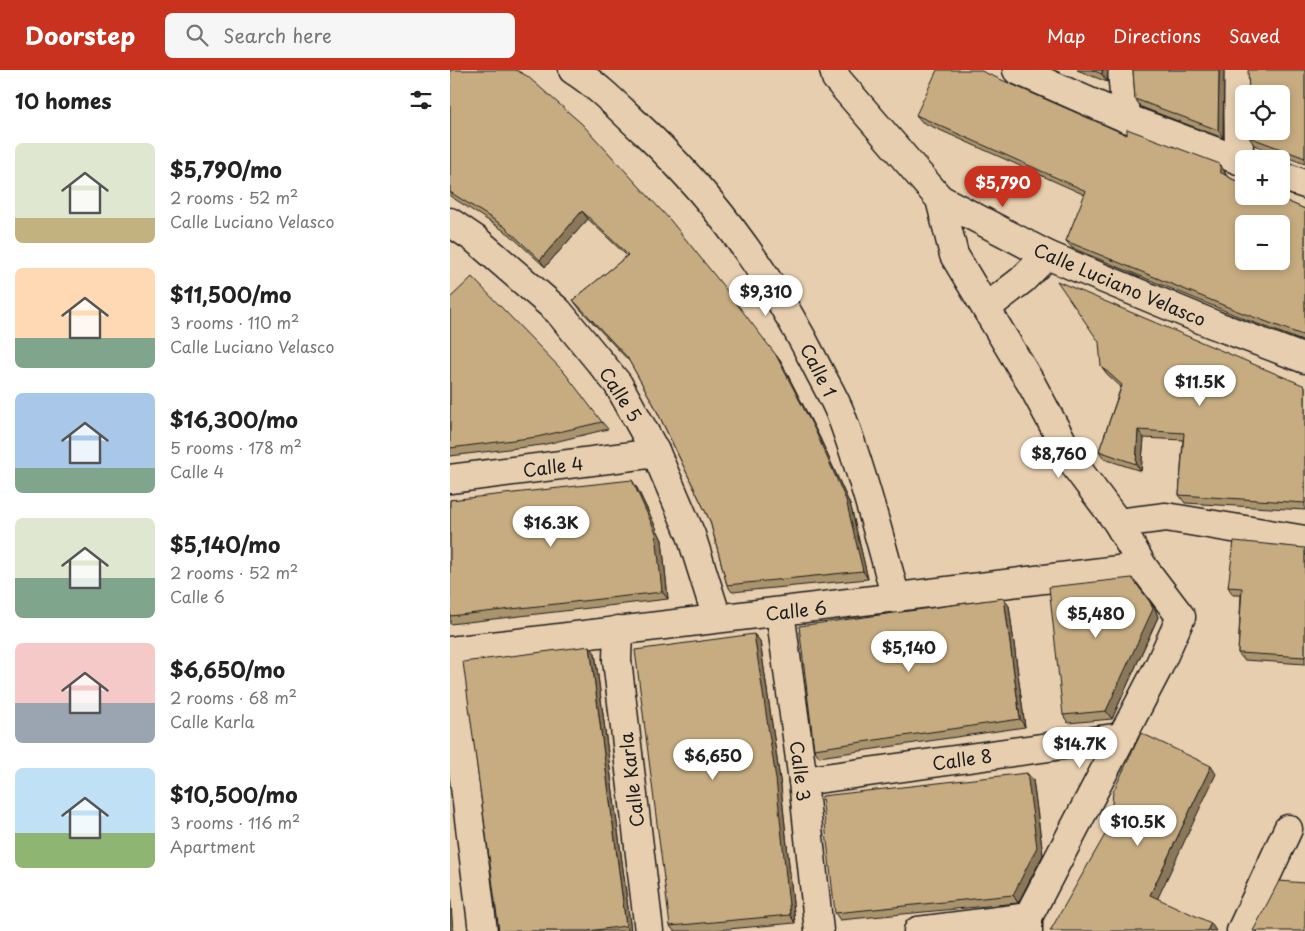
<!DOCTYPE html>
<meta charset="utf-8">
<style>
:root{--surface:#fff;--page:#f6f6f6;--text:#222;--muted:#767676;--accent:#c8321e}
body{margin:0;font-family:"Playpen Sans",sans-serif;background:var(--page);color:var(--text);height:100vh;display:flex;flex-direction:column;font-size:19px;white-space:nowrap}
*{box-sizing:border-box;margin:0}
p{font-size:16px;color:var(--muted)}
.icon{flex:none;width:28px;height:28px;fill:none;stroke:currentColor;stroke-width:2;stroke-linecap:round;stroke-linejoin:round}
.map{position:relative;flex:1;overflow:hidden}
.side{display:flex;flex-direction:column;background:var(--surface);width:450px}
.side>*{flex:none}
.tools{position:absolute;left:785px;top:15px;display:grid;gap:10px}
.tools a{display:grid;place-items:center;width:55px;height:55px;border-radius:8px;background:var(--surface);box-shadow:0 2px 8px #0003;font-size:25px}
.price{position:absolute;translate:-50% -42px;padding:0 11px;border-radius:18px;background:#fff;color:#222;font-size:16px;line-height:32px;filter:drop-shadow(0 1px 2px #0008)}
.price::after{content:'';position:absolute;left:50%;top:30px;width:15px;height:11px;margin-left:-8px;background:inherit;clip-path:polygon(0 0,100% 0,50% 100%)}
.price.selected{background:var(--accent);color:#fff}
ul{padding:0;list-style:none}
li{display:flex;align-items:center;gap:15px;height:125px;padding:0 15px}
li span{display:grid;place-items:center;flex:none;width:140px;height:100px;border-radius:8px;color:#555}
li>.icon{margin-inline-start:auto}
span .icon{width:60px;height:60px;fill:#fffc;stroke-width:1}
li b{font-size:21px}
h2{display:flex;justify-content:space-between;align-items:center;height:60px;padding:0 15px;font-size:21px}
header{display:flex;align-items:center;gap:30px;box-sizing:border-box;height:70px;padding:0 25px;background:var(--accent);color:#fff}
header strong{font-size:24px}
nav{display:flex;gap:28px;margin-inline-start:auto;font-size:18px}
.search{width:350px;height:45px;background:var(--page);display:flex;align-items:center;gap:12px;box-sizing:border-box;padding:0 18px;border-radius:8px;color:var(--muted);font-size:19px}
main{display:flex;flex:1;min-height:0}
.map>svg:first-child{display:block}
.lines{fill:none;stroke-linecap:round;stroke-linejoin:round}
.minor-casing{stroke:#1c1c1c;stroke-width:31}
.minor{stroke:#e7ceaf;stroke-width:28}
.wall{fill:#aa946e;stroke:#1c1c1c}
.shaded-wall{fill:#8b785a;stroke:#1c1c1c}
.building{fill:#c6ac80;stroke:#1c1c1c;fill-rule:evenodd}
.labels{text-anchor:middle;dominant-baseline:central;stroke-width:5;stroke-linejoin:round;paint-order:stroke}
.street-label{font-size:18px;fill:#1c1c1c;stroke:#e7ceaf}
</style>
<header>
<strong>Doorstep</strong>
<div class="search"><svg class="icon" aria-label="search" viewBox="0 0 24 24"><circle cx="10" cy="10" r="6"/><path d="M15 15l6 6"/></svg>Search here</div>
<nav><a>Map</a><a>Directions</a><a>Saved</a></nav>
</header>
<main>
<section class="side">
<h2>10 homes<svg class="icon" aria-label="filters" viewBox="0 0 24 24"><path d="M4 7h16M4 17h16"/><circle cx="9" cy="7" r="2"/><circle cx="15" cy="17" r="2"/></svg></h2>
<ul>
<li><span style="background:linear-gradient(#dfe7d0 75%,#c2b280 0)"><svg class="icon" aria-label="home" viewBox="0 0 24 24"><path d="M3 11l9-7 9 7M6 9v11h12V9"/></svg></span><div><b>$5,790/mo</b><p>2 rooms · 52 m²</p><p>Calle Luciano Velasco</p></div></li>
<li><span style="background:linear-gradient(#ffd9b3 70%,#7fa58c 0)"><svg class="icon" aria-label="home" viewBox="0 0 24 24"><path d="M3 11l9-7 9 7M6 9v11h12V9"/></svg></span><div><b>$11,500/mo</b><p>3 rooms · 110 m²</p><p>Calle Luciano Velasco</p></div></li>
<li><span style="background:linear-gradient(#a9c7e8 75%,#7fa58c 0)"><svg class="icon" aria-label="home" viewBox="0 0 24 24"><path d="M3 11l9-7 9 7M6 9v11h12V9"/></svg></span><div><b>$16,300/mo</b><p>5 rooms · 178 m²</p><p>Calle 4</p></div></li>
<li><span style="background:linear-gradient(#dfe7d0 60%,#7fa58c 0)"><svg class="icon" aria-label="home" viewBox="0 0 24 24"><path d="M3 11l9-7 9 7M6 9v11h12V9"/></svg></span><div><b>$5,140/mo</b><p>2 rooms · 52 m²</p><p>Calle 6</p></div></li>
<li><span style="background:linear-gradient(#f6c9c9 60%,#9aa5b1 0)"><svg class="icon" aria-label="home" viewBox="0 0 24 24"><path d="M3 11l9-7 9 7M6 9v11h12V9"/></svg></span><div><b>$6,650/mo</b><p>2 rooms · 68 m²</p><p>Calle Karla</p></div></li>
<li><span style="background:linear-gradient(#bfe0f5 65%,#8fb573 0)"><svg class="icon" aria-label="home" viewBox="0 0 24 24"><path d="M3 11l9-7 9 7M6 9v11h12V9"/></svg></span><div><b>$10,500/mo</b><p>3 rooms · 116 m²</p><p>Apartment</p></div></li>
</ul>
</section>
<div class="map">
<svg width="855" height="861" viewBox="0 0 855 861">
<rect width="100%" height="100%" fill="#e7ceaf"/>
<filter id="ink" filterUnits="userSpaceOnUse"><feTurbulence type="fractalNoise" baseFrequency=".02" numOctaves="2"/><feDisplacementMap in="SourceGraphic" scale="10" xChannelSelector="R" yChannelSelector="G"/><feConvolveMatrix kernelMatrix="1 2 1 2 8 2 1 2 1" color-interpolation-filters="sRGB"/></filter>
<g filter="url(#ink)">
<g class="lines">
<defs>
<g id="minor">
<path d="M123 0C150 17 173 42 197 64 267 131 324 211 367 297 375 313 385 329 391 345 413 404 430 467 446 529"/>
<polyline points="384,0 386,8 490,129 504,185 582,315 626,397 668,453 693,497 731,547 709,596 578,847 578,861"/>
<polyline points="567,0 676,48 794,92"/>
<polyline points="672,0 676,48"/>
<polyline points="788,0 789,90"/>
<polyline points="831,106 855,114"/>
<polyline points="490,129 597,185 765,255 855,289"/>
<polyline points="0,152 25,169 108,241 168,314 206,383 241,465 267,548"/>
<polyline points="536,238 572,210 597,185"/>
<polyline points="0,409 206,383"/>
<polyline points="668,453 716,447 855,470"/>
<polyline points="330,542 353,711 369,861"/>
<polyline points="168,560 167,590 199,861"/>
<path d="M0 581C231 552 462 527 693 497"/>
<polyline points="0,596 33,861"/>
<polyline points="353,711 671,667"/>
<polyline points="468,861 578,847"/>
<polyline points="791,861 838,759"/>
</g>
</defs>
<use href="#minor" class="minor-casing"/>
<use href="#minor" class="minor"/>
</g>
<g class="wall">
<polygon points="0,0 326,285 331,292 370,368 401,437 418,509 282,522 277,515 260,451 204,335 180,292 129,238 123,230 177,186 138,149 95,197 59,164 0,126"/>
<polygon points="627,0 658,0 657,12"/>
<polygon points="683,0 774,0 773,68 691,37 685,29"/>
<polygon points="855,0 855,94 804,75 799,67"/>
<polygon points="466,45 677,65 775,102 776,105 782,109 855,139 855,272 795,249 622,178 616,171 635,125 472,52"/>
<polygon points="0,228 152,352 158,359 92,375 0,386"/>
<polygon points="651,296 855,316 855,440 735,433 729,425 733,370 694,368 691,401 654,389 649,381 671,317 657,304"/>
<polygon points="187,418 212,470 218,529 0,554 0,430"/>
<polygon points="855,478 855,594 794,590 788,583 791,525 783,525 778,517"/>
<polygon points="700,532 705,539 708,547 662,649 618,653 613,645"/>
<polygon points="559,536 575,657 369,687 364,679"/>
<polygon points="304,564 310,571 331,717 345,853 256,861 224,861 220,856"/>
<polygon points="145,583 181,861 49,861"/>
<polygon points="583,710 593,785 568,833 390,850 385,843"/>
</g>
<g class="shaded-wall">
<polygon points="652,0 658,0 657,12 652,4"/>
<polygon points="769,0 774,0 773,68 768,60"/>
<polygon points="770,94 775,102 776,109 770,102"/>
<polygon points="132,141 138,149 95,197 90,190"/>
<polygon points="326,285 331,292 370,368 401,437 418,509 413,501"/>
<polygon points="688,360 694,368 691,401 686,394"/>
<polygon points="182,410 187,418 212,470 218,529 212,522"/>
<polygon points="554,528 559,536 575,657 570,649"/>
<polygon points="700,532 705,539 708,547 662,649 656,641"/>
<polygon points="304,564 310,571 331,717 345,853 340,845"/>
<polygon points="140,576 145,583 181,861 179,861 176,856"/>
<polygon points="761,696 766,704 706,832 700,825"/>
<polygon points="577,703 583,710 593,785 568,833 563,825"/>
<polygon points="0,820 3,861 0,861"/>
<polygon points="761,853 766,861 757,861"/>
</g>
<g class="building">
<polygon points="0,0 66,0 77,6 132,54 221,151 274,217 326,285 365,360 396,430 413,501 277,515 260,451 204,335 177,287 123,230 178,185 132,141 90,190 54,156 0,122"/>
<path d="M487 0H529L677 65V59L770 94V102L782 109 794 114V126H825L855 139V266L790 242 616 171 636 121 466 45ZM794 154H831V191H794Z"/>
<polygon points="642,0 652,0 652,4"/>
<polygon points="683,0 769,0 768,60 685,29"/>
<polygon points="798,0 855,0 855,88 799,67 799,61 831,61 831,24 799,24"/>
<polygon points="22,207 114,302 152,352 87,367 0,378 0,228"/>
<polygon points="607,211 855,316 855,433 729,425 734,363 688,360 686,394 649,381 672,315 651,296 649,272"/>
<polygon points="182,410 206,463 212,522 0,546 0,430"/>
<polygon points="784,471 855,478 855,587 788,583 792,518 778,517"/>
<polygon points="682,508 700,532 703,539 656,641 613,645 599,517"/>
<polygon points="554,528 570,649 364,679 349,556"/>
<polygon points="304,564 326,709 340,845 220,856 185,580"/>
<polygon points="140,576 176,856 138,861 49,861 13,592"/>
<polygon points="691,663 761,696 700,825 761,853 757,861 600,861 660,756 663,722"/>
<polygon points="577,703 587,777 563,825 385,843 372,726"/>
<polygon points="829,811 855,813 855,861 803,861"/>
</g>
</g>
<g class="labels">
<g class="street-label">
<text transform="translate(670 214) rotate(23)">Calle Luciano Velasco</text>
<text transform="translate(369 300) rotate(63)">Calle 1</text>
<text transform="translate(171 324) rotate(57)">Calle 5</text>
<text transform="translate(103 396) rotate(-7)">Calle 4</text>
<text transform="translate(346 540) rotate(-6)">Calle 6</text>
<text transform="translate(512 689) rotate(-8)">Calle 8</text>
<text transform="translate(351 701) rotate(83)">Calle 3</text>
<text transform="translate(181 710) rotate(-97)">Calle Karla</text>
</g>
</g>
</svg>
<div class="tools">
<a><svg class="icon" aria-label="locate" viewBox="0 0 24 24"><circle cx="12" cy="12" r="6"/><path d="M12 2v4M12 18v4M2 12h4M18 12h4"/></svg></a>
<a>+</a>
<a>−</a>
</div>
<b class="price selected" style="left:553px;top:138px">$5,790</b>
<b class="price" style="left:316px;top:247px">$9,310</b>
<b class="price" style="left:750px;top:337px">$11.5K</b>
<b class="price" style="left:609px;top:409px">$8,760</b>
<b class="price" style="left:101px;top:478px">$16.3K</b>
<b class="price" style="left:646px;top:569px">$5,480</b>
<b class="price" style="left:459px;top:603px">$5,140</b>
<b class="price" style="left:630px;top:699px">$14.7K</b>
<b class="price" style="left:263px;top:711px">$6,650</b>
<b class="price" style="left:688px;top:777px">$10.5K</b>
</div>
</main>
